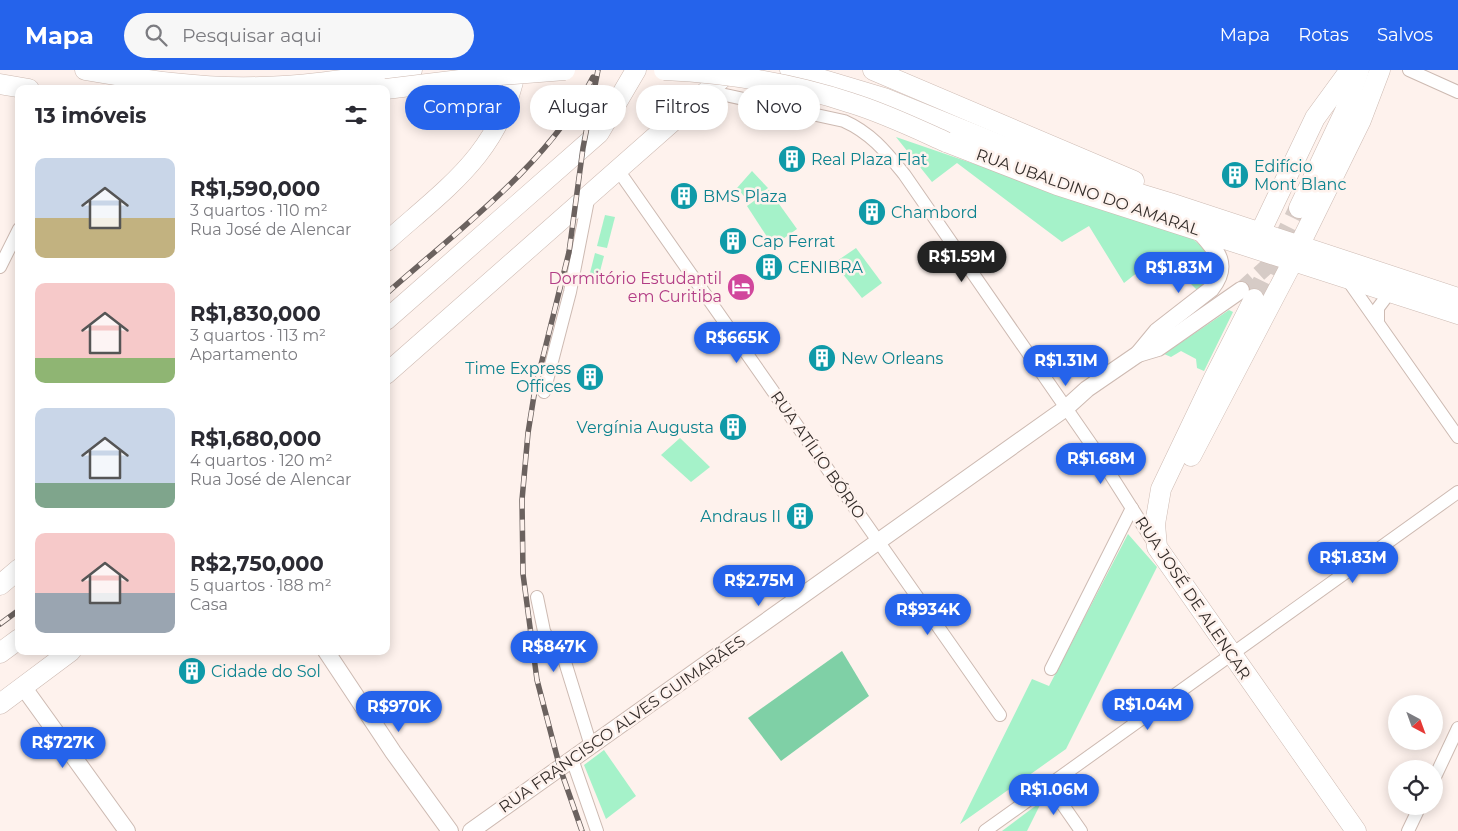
<!DOCTYPE html>
<html lang="pt">
<meta charset="utf-8">
<style>
:root{--surface:#fff;--page:#f7f7f7;--text:#2b2b33;--muted:#7c7c81;--accent:#2563eb}
body{margin:0;font-family:Montserrat,sans-serif;background:var(--page);color:var(--text);height:100vh;display:flex;flex-direction:column;font-size:19px;white-space:nowrap}
*{box-sizing:border-box;margin:0}
p{font-size:16px;color:var(--muted)}
.icon{flex:none;width:28px;height:28px;fill:none;stroke:currentColor;stroke-width:2;stroke-linecap:round;stroke-linejoin:round}
.map{position:relative;flex:1;overflow:hidden}
.details{position:absolute;left:15px;top:15px;width:375px;height:570px;display:flex;flex-direction:column;background:var(--surface);border-radius:10px;box-shadow:0 2px 12px #0003}
.details>*{flex:none}
.banner{position:absolute;left:405px;top:15px;width:475px;height:45px;display:flex;gap:10px}
.needle{width:32px;rotate:139deg}
.fabs{position:absolute;left:1388px;top:625px;display:grid;gap:10px}
.fabs a{display:grid;place-items:center;width:55px;height:55px;border-radius:50%;background:var(--surface);box-shadow:0 2px 12px #0003;font-size:25px}
.price{position:absolute;translate:-50% -42px;padding:0 11px;border-radius:18px;background:var(--accent);color:#fff;font-size:16px;line-height:32px;filter:drop-shadow(0 1px 2px #0008)}
.price::after{content:'';position:absolute;left:50%;top:30px;width:15px;height:11px;margin-left:-8px;background:inherit;clip-path:polygon(0 0,100% 0,50% 100%)}
.price.active{background:#222;color:#fff}
ul{padding:0;list-style:none}
li{display:flex;align-items:center;gap:15px;height:125px;padding:0 20px}
li span{display:grid;place-items:center;flex:none;width:140px;height:100px;border-radius:10px;color:#555}
li>.icon{margin-inline-start:auto}
span .icon{width:60px;height:60px;fill:#fffc;stroke-width:1}
li b{font-size:21px}
h2{display:flex;justify-content:space-between;align-items:center;height:60px;padding:0 20px;font-size:21px}
.tag{padding:0 18px;border-radius:22px;background:var(--surface);box-shadow:0 2px 12px #0003;font-size:18px;line-height:45px}
.tag.active{background:var(--accent);color:#fff}
header{display:flex;align-items:center;gap:30px;box-sizing:border-box;height:70px;padding:0 25px;background:var(--accent);color:#fff}
header strong{font-size:24px}
nav{display:flex;gap:28px;margin-inline-start:auto;font-size:18px}
.search{width:350px;height:45px;background:var(--page);display:flex;align-items:center;gap:12px;box-sizing:border-box;padding:0 18px;border-radius:28px;color:var(--muted);font-size:19px}
.map>svg:first-child{display:block}
.green{fill:#a5f2c9}
.forest{fill:#7fd0a6}
.lines{fill:none;stroke-linecap:round;stroke-linejoin:round}
.tertiary-tunnel{stroke:#d6cbc6;stroke-width:16;stroke-dasharray:16 8;stroke-linecap:butt}
.primary-tunnel{stroke:#d6cbc6;stroke-width:20;stroke-dasharray:20 10;stroke-linecap:butt}
.minor-casing{stroke:#cdbab2;stroke-width:14}
.tertiary-casing{stroke:#cdbab2;stroke-width:18}
.secondary-casing{stroke:#cdbab2;stroke-width:20}
.primary-casing{stroke:#cdbab2;stroke-width:21}
.minor{stroke:#fff;stroke-width:12}
.tertiary{stroke:#fff;stroke-width:16}
.secondary{stroke:#fff;stroke-width:19}
.primary{stroke:#fff;stroke-width:20}
.rail-casing{stroke:#6b625f;stroke-width:5.5}
.rail{stroke:#fef2ed;stroke-width:4;stroke-dasharray:11;stroke-linecap:butt}
.primary-bridge-casing{stroke:#cdbab2;stroke-width:21;stroke-linecap:butt}
.primary-bridge{stroke:#fff;stroke-width:20}
.labels{text-anchor:middle;dominant-baseline:central;stroke-width:5;stroke-linejoin:round;paint-order:stroke}
.culture-label{font-size:16px;fill:#0d838f;stroke:#fef2ed;text-anchor:start}
.street-label{font-size:16px;fill:#352e2b;stroke:#fef2ed}
.hotel-label{font-size:16px;fill:#b23c85;stroke:#fef2ed;text-anchor:end}
</style>
<header>
<strong>Mapa</strong>
<div class="search"><svg class="icon" aria-label="search" viewBox="0 0 24 24"><circle cx="10" cy="10" r="6"/><path d="M15 15l6 6"/></svg>Pesquisar aqui</div>
<nav><a>Mapa</a><a>Rotas</a><a>Salvos</a></nav>
</header>
<div class="map">
<svg width="1458" height="761" viewBox="0 0 1458 761">
<rect width="100%" height="100%" fill="#fef2ed"/>
<g class="green">
<path d="M896 67 1193 169C1215 188 1220 200 1197 220L1161 184 1124 213 1089 156 1062 172 957 93 932 112Z"/>
<polygon points="752,101 768,118 749,132 737,118"/>
<polygon points="769,120 797,159 773,176 747,136"/>
<polygon points="605,145 615,147 607,178 597,176"/>
<polygon points="856,178 882,213 862,228 834,193"/>
<polygon points="595,183 604,186 598,209 589,207"/>
<polygon points="1229,240 1233,242 1204,301 1197,298 1196,289 1181,281 1171,287 1164,284"/>
<polygon points="680,368 710,397 691,412 661,385"/>
<polygon points="1128,464 1157,497 1066,679 960,754 1032,609 1049,616"/>
<polygon points="604,680 636,726 606,749 584,695"/>
<polygon points="1042,731 1027,761 1002,761"/>
</g>
<polygon class="forest" points="842,581 869,626 781,691 748,648"/>
<g class="lines">
<polyline class="tertiary-tunnel" points="1241,220 1272,192"/>
<polyline class="primary-tunnel" points="1254,229 1299,138"/>
<defs>
<g id="minor">
<polyline points="1409,0 1458,22"/>
<path d="M707 21 844 51C871 63 886 82 904 104L1093 377 1154 473"/>
<polyline points="618,100 1000,645"/>
<polyline points="0,197 19,159"/>
<polyline points="1347,209 1458,367"/>
<polyline points="1378,251 1378,238 1390,222"/>
<polyline points="544,322 570,222 589,125"/>
<polyline points="537,527 544,561 547,567 561,579 591,676"/>
<polyline points="1051,599 1132,438"/>
<polyline points="572,689 597,761"/>
<polyline points="1434,709 1458,658"/>
<polyline points="1049,715 1081,761"/>
<polyline points="985,761 1458,422"/>
<polyline points="1408,761 1420,736"/>
</g>
<g id="tertiary">
<polyline points="1138,284 1158,278 1241,220"/>
<polyline points="326,581 393,682 450,761"/>
<polyline points="24,618 127,761"/>
<path d="M471 761 1066 338 1087 319 1138 284 1157 261 1211 219C1231 194 1216 180 1198 160"/>
</g>
<path id="secondary" d="M386 172C445 119 501 83 516 0"/>
<g id="primary">
<path d="M85 0C143 10 201 19 260 17 311 16 361 7 412 0"/>
<polyline points="790,0 884,28 1064,101 1170,133 1458,228"/>
<polyline points="873,0 1134,111"/>
<polyline points="0,14 29,19"/>
<polyline points="946,72 1057,115 1458,244"/>
<polyline points="1299,138 1345,41 1359,0"/>
<polyline points="1260,163 1315,48 1350,0"/>
<polyline points="1299,176 1361,50 1380,0"/>
<polyline points="1254,229 1213,310 1161,419 1155,454 1157,477 1356,761"/>
<polyline points="386,250 599,63 636,0"/>
<polyline points="386,304 731,0"/>
<polyline points="1191,386 1293,191"/>
<polyline points="0,515 19,499"/>
<polyline points="0,583 19,569"/>
<polyline points="0,634 71,581"/>
</g>
</defs>
<use href="#minor" class="minor-casing"/>
<use href="#tertiary" class="tertiary-casing"/>
<use href="#secondary" class="secondary-casing"/>
<use href="#primary" class="primary-casing"/>
<use href="#minor" class="minor"/>
<use href="#tertiary" class="tertiary"/>
<use href="#secondary" class="secondary"/>
<use href="#primary" class="primary"/>
<defs>
<g id="rail">
<path d="M386 224C458 160 549 94 593 7"/>
<polyline points="0,554 19,540"/>
<polyline points="582,761 560,698 537,610 523,504 522,430 528,363 535,319 569,182 583,78 598,0"/>
</g>
</defs>
<use href="#rail" class="rail-casing"/>
<use href="#rail" class="rail"/>
<defs>
<g id="primary-bridge">
<path d="M664 0C728 3 791 13 851 33 884 43 915 58 946 72"/>
<polyline points="386,19 500,5 565,0"/>
</g>
</defs>
<use href="#primary-bridge" class="primary-bridge-casing"/>
<use href="#primary-bridge" class="primary-bridge"/>
</g>
<defs>
<symbol id="building-disc" viewBox="-11 -11 22 22"><circle r="9.5" fill="#0f9aa8" stroke="#fef2ed"/><path d="M-4-6H4V6H1V3H-1V6H-4ZM-2.5-4.3h1.7v1.8h-1.7ZM.8-4.3h1.7v1.8H.8ZM-2.5-1h1.7V.8h-1.7ZM.8-1h1.7V.8H.8Z" fill="#fff"/></symbol>
<symbol id="hotel-disc" viewBox="-11 -11 22 22"><circle r="9.5" fill="#d1479c" stroke="#fef2ed"/><path d="M-6-4.5h1.5V1H6V5H4.5V3h-9V5H-6ZM-4 0a1.8 1.8 0 1 1 3.6 0ZM.5 0V-2.5h3Q6-2.5 6 0Z" fill="#fff"/></symbol>
</defs>
<g fill-rule="evenodd">
<use href="#building-disc" x="776" y="73" width="32" height="32"/>
<use href="#building-disc" x="1219" y="89" width="32" height="32"/>
<use href="#building-disc" x="668" y="110" width="32" height="32"/>
<use href="#building-disc" x="856" y="126" width="32" height="32"/>
<use href="#building-disc" x="717" y="155" width="32" height="32"/>
<use href="#building-disc" x="753" y="181" width="32" height="32"/>
<use href="#hotel-disc" x="725" y="201" width="32" height="32"/>
<use href="#building-disc" x="806" y="272" width="32" height="32"/>
<use href="#building-disc" x="574" y="291" width="32" height="32"/>
<use href="#building-disc" x="717" y="341" width="32" height="32"/>
<use href="#building-disc" x="784" y="430" width="32" height="32"/>
<use href="#building-disc" x="176" y="585" width="32" height="32"/>
</g>
<g class="labels">
<g class="culture-label">
<text x="811" y="89">Real Plaza Flat</text>
<text x="1254" y="96">Edifício<tspan x="1254" dy="18">Mont Blanc</tspan></text>
<text x="703" y="126">BMS Plaza</text>
<text x="891" y="142">Chambord</text>
<text x="752" y="171">Cap Ferrat</text>
<text x="788" y="197">CENIBRA</text>
<text x="841" y="288">New Orleans</text>
<text x="571" y="298" text-anchor="end">Time Express<tspan x="571" dy="18">Offices</tspan></text>
<text x="714" y="357" text-anchor="end">Vergínia Augusta</text>
<text x="781" y="446" text-anchor="end">Andraus II</text>
<text x="211" y="601">Cidade do Sol</text>
</g>
<g class="street-label">
<text transform="translate(1088 122) rotate(19)">RUA UBALDINO DO AMARAL</text>
<text transform="translate(818 385) rotate(55)">RUA ATÍLIO BÓRIO</text>
<text transform="translate(1193 528) rotate(56)">RUA JOSÉ DE ALENCAR</text>
<text transform="translate(622 654) rotate(-35)">RUA FRANCISCO ALVES GUIMARÃES</text>
</g>
<g class="hotel-label">
<text x="722" y="208">Dormitório Estudantil<tspan x="722" dy="18">em Curitiba</tspan></text>
</g>
</g>
</svg>
<div class="fabs">
<a><svg class="needle" viewBox="-14 -14 28 28"><path d="M0-13l5 13h-10z" fill="#e53935"/><path d="M0 13l5-13h-10z" fill="#7c7c81"/></svg></a>
<a><svg class="icon" aria-label="locate" viewBox="0 0 24 24"><circle cx="12" cy="12" r="6"/><path d="M12 2v4M12 18v4M2 12h4M18 12h4"/></svg></a>
</div>
<b class="price active" style="left:962px;top:213px">R$1.59M</b>
<b class="price" style="left:1179px;top:224px">R$1.83M</b>
<b class="price" style="left:737px;top:294px">R$665K</b>
<b class="price" style="left:1066px;top:317px">R$1.31M</b>
<b class="price" style="left:1101px;top:415px">R$1.68M</b>
<b class="price" style="left:1353px;top:514px">R$1.83M</b>
<b class="price" style="left:759px;top:537px">R$2.75M</b>
<b class="price" style="left:928px;top:566px">R$934K</b>
<b class="price" style="left:554px;top:603px">R$847K</b>
<b class="price" style="left:1148px;top:661px">R$1.04M</b>
<b class="price" style="left:399px;top:663px">R$970K</b>
<b class="price" style="left:63px;top:699px">R$727K</b>
<b class="price" style="left:1054px;top:746px">R$1.06M</b>
<div class="banner">
<a class="tag active">Comprar</a>
<a class="tag">Alugar</a>
<a class="tag">Filtros</a>
<a class="tag">Novo</a>
</div>
<section class="details">
<h2>13 imóveis<svg class="icon" aria-label="filters" viewBox="0 0 24 24"><path d="M4 7h16M4 17h16"/><circle cx="9" cy="7" r="2"/><circle cx="15" cy="17" r="2"/></svg></h2>
<ul>
<li><span style="background:linear-gradient(#c9d6e8 60%,#c2b280 0)"><svg class="icon" aria-label="home" viewBox="0 0 24 24"><path d="M3 11l9-7 9 7M6 9v11h12V9"/></svg></span><div><b>R$1,590,000</b><p>3 quartos · 110 m²</p><p>Rua José de Alencar</p></div></li>
<li><span style="background:linear-gradient(#f6c9c9 75%,#8fb573 0)"><svg class="icon" aria-label="home" viewBox="0 0 24 24"><path d="M3 11l9-7 9 7M6 9v11h12V9"/></svg></span><div><b>R$1,830,000</b><p>3 quartos · 113 m²</p><p>Apartamento</p></div></li>
<li><span style="background:linear-gradient(#c9d6e8 75%,#7fa58c 0)"><svg class="icon" aria-label="home" viewBox="0 0 24 24"><path d="M3 11l9-7 9 7M6 9v11h12V9"/></svg></span><div><b>R$1,680,000</b><p>4 quartos · 120 m²</p><p>Rua José de Alencar</p></div></li>
<li><span style="background:linear-gradient(#f6c9c9 60%,#9aa5b1 0)"><svg class="icon" aria-label="home" viewBox="0 0 24 24"><path d="M3 11l9-7 9 7M6 9v11h12V9"/></svg></span><div><b>R$2,750,000</b><p>5 quartos · 188 m²</p><p>Casa</p></div></li>
</ul>
</section>
</div>
